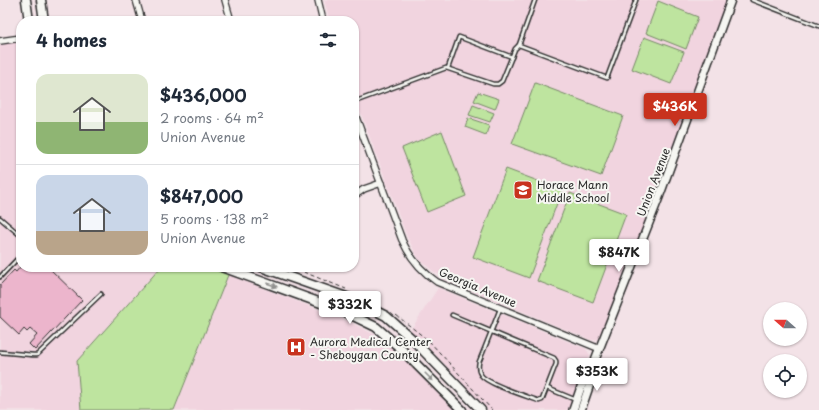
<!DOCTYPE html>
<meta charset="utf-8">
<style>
:root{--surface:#fff;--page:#f6f6f7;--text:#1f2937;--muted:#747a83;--line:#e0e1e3;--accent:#c8321e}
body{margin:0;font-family:"Playpen Sans",sans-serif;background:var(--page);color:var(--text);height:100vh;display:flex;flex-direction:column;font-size:15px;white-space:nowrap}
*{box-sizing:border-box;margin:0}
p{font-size:13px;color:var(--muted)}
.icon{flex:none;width:22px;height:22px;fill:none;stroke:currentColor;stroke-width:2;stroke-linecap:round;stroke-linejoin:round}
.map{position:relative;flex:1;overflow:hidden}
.sheet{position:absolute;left:16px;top:16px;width:343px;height:256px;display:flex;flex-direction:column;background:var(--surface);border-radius:16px;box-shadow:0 1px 3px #0004}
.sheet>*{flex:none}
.needle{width:26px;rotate:291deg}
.buttons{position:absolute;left:763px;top:302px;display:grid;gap:8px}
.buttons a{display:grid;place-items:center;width:44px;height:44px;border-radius:50%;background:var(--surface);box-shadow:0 1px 3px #0004;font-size:20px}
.price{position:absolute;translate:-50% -34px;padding:0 9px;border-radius:4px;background:#fff;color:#222;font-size:13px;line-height:26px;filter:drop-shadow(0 1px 2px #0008)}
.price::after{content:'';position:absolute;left:50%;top:24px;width:12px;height:9px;margin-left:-6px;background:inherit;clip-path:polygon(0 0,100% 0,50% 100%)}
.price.active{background:var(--accent);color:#fff}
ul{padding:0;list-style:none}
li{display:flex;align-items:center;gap:12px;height:100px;padding:0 20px}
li+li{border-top:1px solid var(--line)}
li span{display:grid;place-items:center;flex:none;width:112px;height:80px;border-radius:12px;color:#555}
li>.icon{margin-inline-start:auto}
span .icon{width:48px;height:48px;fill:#fffc;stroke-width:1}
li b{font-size:17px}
h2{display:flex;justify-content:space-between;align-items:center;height:48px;padding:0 20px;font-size:17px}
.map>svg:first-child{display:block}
.built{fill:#f1d4df}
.green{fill:#bee49f;stroke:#748865}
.building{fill:#ecb5cc;stroke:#2b2b2b}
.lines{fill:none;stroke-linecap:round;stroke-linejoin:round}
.service-casing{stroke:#2b2b2b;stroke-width:5.5}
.minor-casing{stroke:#2b2b2b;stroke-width:8}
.tertiary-casing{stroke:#2b2b2b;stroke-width:10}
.secondary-casing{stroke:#2b2b2b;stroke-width:11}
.path{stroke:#2b2b2b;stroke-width:1;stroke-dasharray:4 3;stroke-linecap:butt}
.service{stroke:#f6f6f2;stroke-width:2.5}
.minor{stroke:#f6f6f2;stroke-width:5.5}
.tertiary{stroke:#f6f6f2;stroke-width:7}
.secondary{stroke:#f6f6f2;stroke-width:8}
.oneway{fill:#90908e}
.labels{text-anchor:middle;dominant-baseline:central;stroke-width:4;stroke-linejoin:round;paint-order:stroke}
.street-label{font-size:11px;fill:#2b2b2b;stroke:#f6f6f2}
.poi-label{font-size:11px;fill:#2b2b2b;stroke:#f6f6f2;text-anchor:start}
</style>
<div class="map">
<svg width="819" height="410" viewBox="0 0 819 410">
<rect width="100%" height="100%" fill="#f3e2e7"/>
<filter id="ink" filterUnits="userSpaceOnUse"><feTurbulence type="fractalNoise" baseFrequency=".025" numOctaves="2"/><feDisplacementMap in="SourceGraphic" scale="8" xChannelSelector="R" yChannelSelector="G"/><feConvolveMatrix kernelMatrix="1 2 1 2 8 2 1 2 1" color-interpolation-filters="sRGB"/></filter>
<g filter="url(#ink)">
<g class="built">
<polygon points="324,0 728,0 606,329 599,338 595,340 591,340 454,283 434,272 419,259 407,237 354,95 354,21 330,21"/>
<polygon points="13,42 21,45 21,267 161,267 77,361 81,410 0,410 0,45"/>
<polygon points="228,275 346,320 375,335 401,354 456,410 174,410"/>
<polygon points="438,288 586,349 590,355 568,410 488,410 434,353 410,331"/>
</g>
<g class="green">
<polygon points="658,1 698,17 686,49 646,33"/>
<polygon points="644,37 684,52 671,84 632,69"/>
<polygon points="535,83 623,116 601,176 512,144"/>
<polygon points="478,92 499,99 495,109 474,101"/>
<polygon points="473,105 494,113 490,122 469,115"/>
<polygon points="468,118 489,125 486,135 465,127"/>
<polygon points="442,131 466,196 427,212 402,148"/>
<polygon points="506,169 562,190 529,278 473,257"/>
<polygon points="570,193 626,214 593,302 537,281"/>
<polygon points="161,267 208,267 228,275 174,410 81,410 77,361"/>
</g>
<polygon class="building" points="20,267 48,267 82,300 35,350 29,344 37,335 30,329 27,332 24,329 19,335 0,317 0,285 14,270 16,272"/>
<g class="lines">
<defs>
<g id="service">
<polyline points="752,0 819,26"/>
<polyline points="519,45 607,78 636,0"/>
<polyline points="448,68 459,37 512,57"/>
<polyline points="354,102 446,68 493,84 498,84 502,81 515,49 519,45 535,0"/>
<polyline points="0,218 21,236"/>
<polyline points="0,277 21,255"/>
<path d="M452 315 554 358 556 361V364L542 400 539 401C526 396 487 384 481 375 478 371 478 367 479 362 486 345 493 327 500 309"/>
<polyline points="0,352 33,355 37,355 101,294"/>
<polyline points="547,388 576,400"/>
</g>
<g id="minor">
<polyline points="136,0 142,21"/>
<polyline points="225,0 231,21"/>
<polyline points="318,0 323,21"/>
<polyline points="0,41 21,38"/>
<path d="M354 112 402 240C410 258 421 271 437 282L600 349"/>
<polyline points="354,196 364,189 381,183"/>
</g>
<g id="tertiary">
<polyline points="573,410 581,387 591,370 658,200 731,0"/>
<polyline points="581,410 590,384 591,370"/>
</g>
<g id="secondary">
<polyline points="26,0 29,21"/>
<polyline points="41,0 44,21"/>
<polyline points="222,267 343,311 376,327 399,347 462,410"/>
<polyline points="261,267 352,299 386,316 411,338 481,410"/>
</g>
</defs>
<use href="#service" class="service-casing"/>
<use href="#minor" class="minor-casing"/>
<use href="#tertiary" class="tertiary-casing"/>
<use href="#secondary" class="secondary-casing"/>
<g class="path">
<polyline points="291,267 346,289"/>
<polyline points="396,315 429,341 492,410"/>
</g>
<use href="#service" class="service"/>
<use href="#minor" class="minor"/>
<use href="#tertiary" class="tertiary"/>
<use href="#secondary" class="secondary"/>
</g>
<defs><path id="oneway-solid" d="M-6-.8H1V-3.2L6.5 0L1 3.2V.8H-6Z"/></defs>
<g class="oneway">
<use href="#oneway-solid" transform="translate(272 285) rotate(20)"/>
<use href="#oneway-solid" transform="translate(429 377) rotate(45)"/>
</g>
</g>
<defs>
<symbol id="school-square" viewBox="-11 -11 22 22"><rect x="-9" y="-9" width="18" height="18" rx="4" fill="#c8321e" stroke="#f6f6f2"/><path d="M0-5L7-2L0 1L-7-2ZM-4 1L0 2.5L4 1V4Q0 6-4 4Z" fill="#fff"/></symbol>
<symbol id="hospital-square" viewBox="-11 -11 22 22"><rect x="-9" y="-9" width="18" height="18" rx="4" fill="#c8321e" stroke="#f6f6f2"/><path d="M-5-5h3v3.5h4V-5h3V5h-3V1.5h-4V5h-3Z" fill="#fff"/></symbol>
</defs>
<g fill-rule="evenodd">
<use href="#school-square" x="512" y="179" width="22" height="22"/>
<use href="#hospital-square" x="285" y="336" width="22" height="22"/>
</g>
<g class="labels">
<g class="street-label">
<text transform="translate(653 182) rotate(-69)">Union Avenue</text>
<text transform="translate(478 287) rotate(23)">Georgia Avenue</text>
</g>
<g class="poi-label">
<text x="537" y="184">Horace Mann<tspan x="537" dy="13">Middle School</tspan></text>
<text x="310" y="341">Aurora Medical Center<tspan x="310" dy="13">- Sheboygan County</tspan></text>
</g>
</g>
</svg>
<div class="buttons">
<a><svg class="needle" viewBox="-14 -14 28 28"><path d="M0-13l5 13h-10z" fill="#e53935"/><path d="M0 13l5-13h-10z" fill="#747a83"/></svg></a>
<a><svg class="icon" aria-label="locate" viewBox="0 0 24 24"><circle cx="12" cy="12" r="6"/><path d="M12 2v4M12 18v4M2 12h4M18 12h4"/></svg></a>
</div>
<b class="price active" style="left:675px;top:127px">$436K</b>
<b class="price" style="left:619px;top:273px">$847K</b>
<b class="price" style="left:350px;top:325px">$332K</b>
<b class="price" style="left:597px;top:392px">$353K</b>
<section class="sheet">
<h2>4 homes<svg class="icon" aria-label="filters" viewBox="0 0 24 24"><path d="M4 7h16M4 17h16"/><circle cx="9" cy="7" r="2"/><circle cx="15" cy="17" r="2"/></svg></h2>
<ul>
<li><span style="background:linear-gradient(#dfe7d0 60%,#8fb573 0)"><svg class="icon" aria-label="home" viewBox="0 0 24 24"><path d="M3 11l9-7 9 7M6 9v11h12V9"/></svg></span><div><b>$436,000</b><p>2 rooms · 64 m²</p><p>Union Avenue</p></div></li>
<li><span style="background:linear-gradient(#c9d6e8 70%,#b9a48a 0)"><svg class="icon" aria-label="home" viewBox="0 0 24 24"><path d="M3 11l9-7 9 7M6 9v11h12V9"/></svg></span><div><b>$847,000</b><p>5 rooms · 138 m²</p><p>Union Avenue</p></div></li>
</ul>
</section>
</div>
